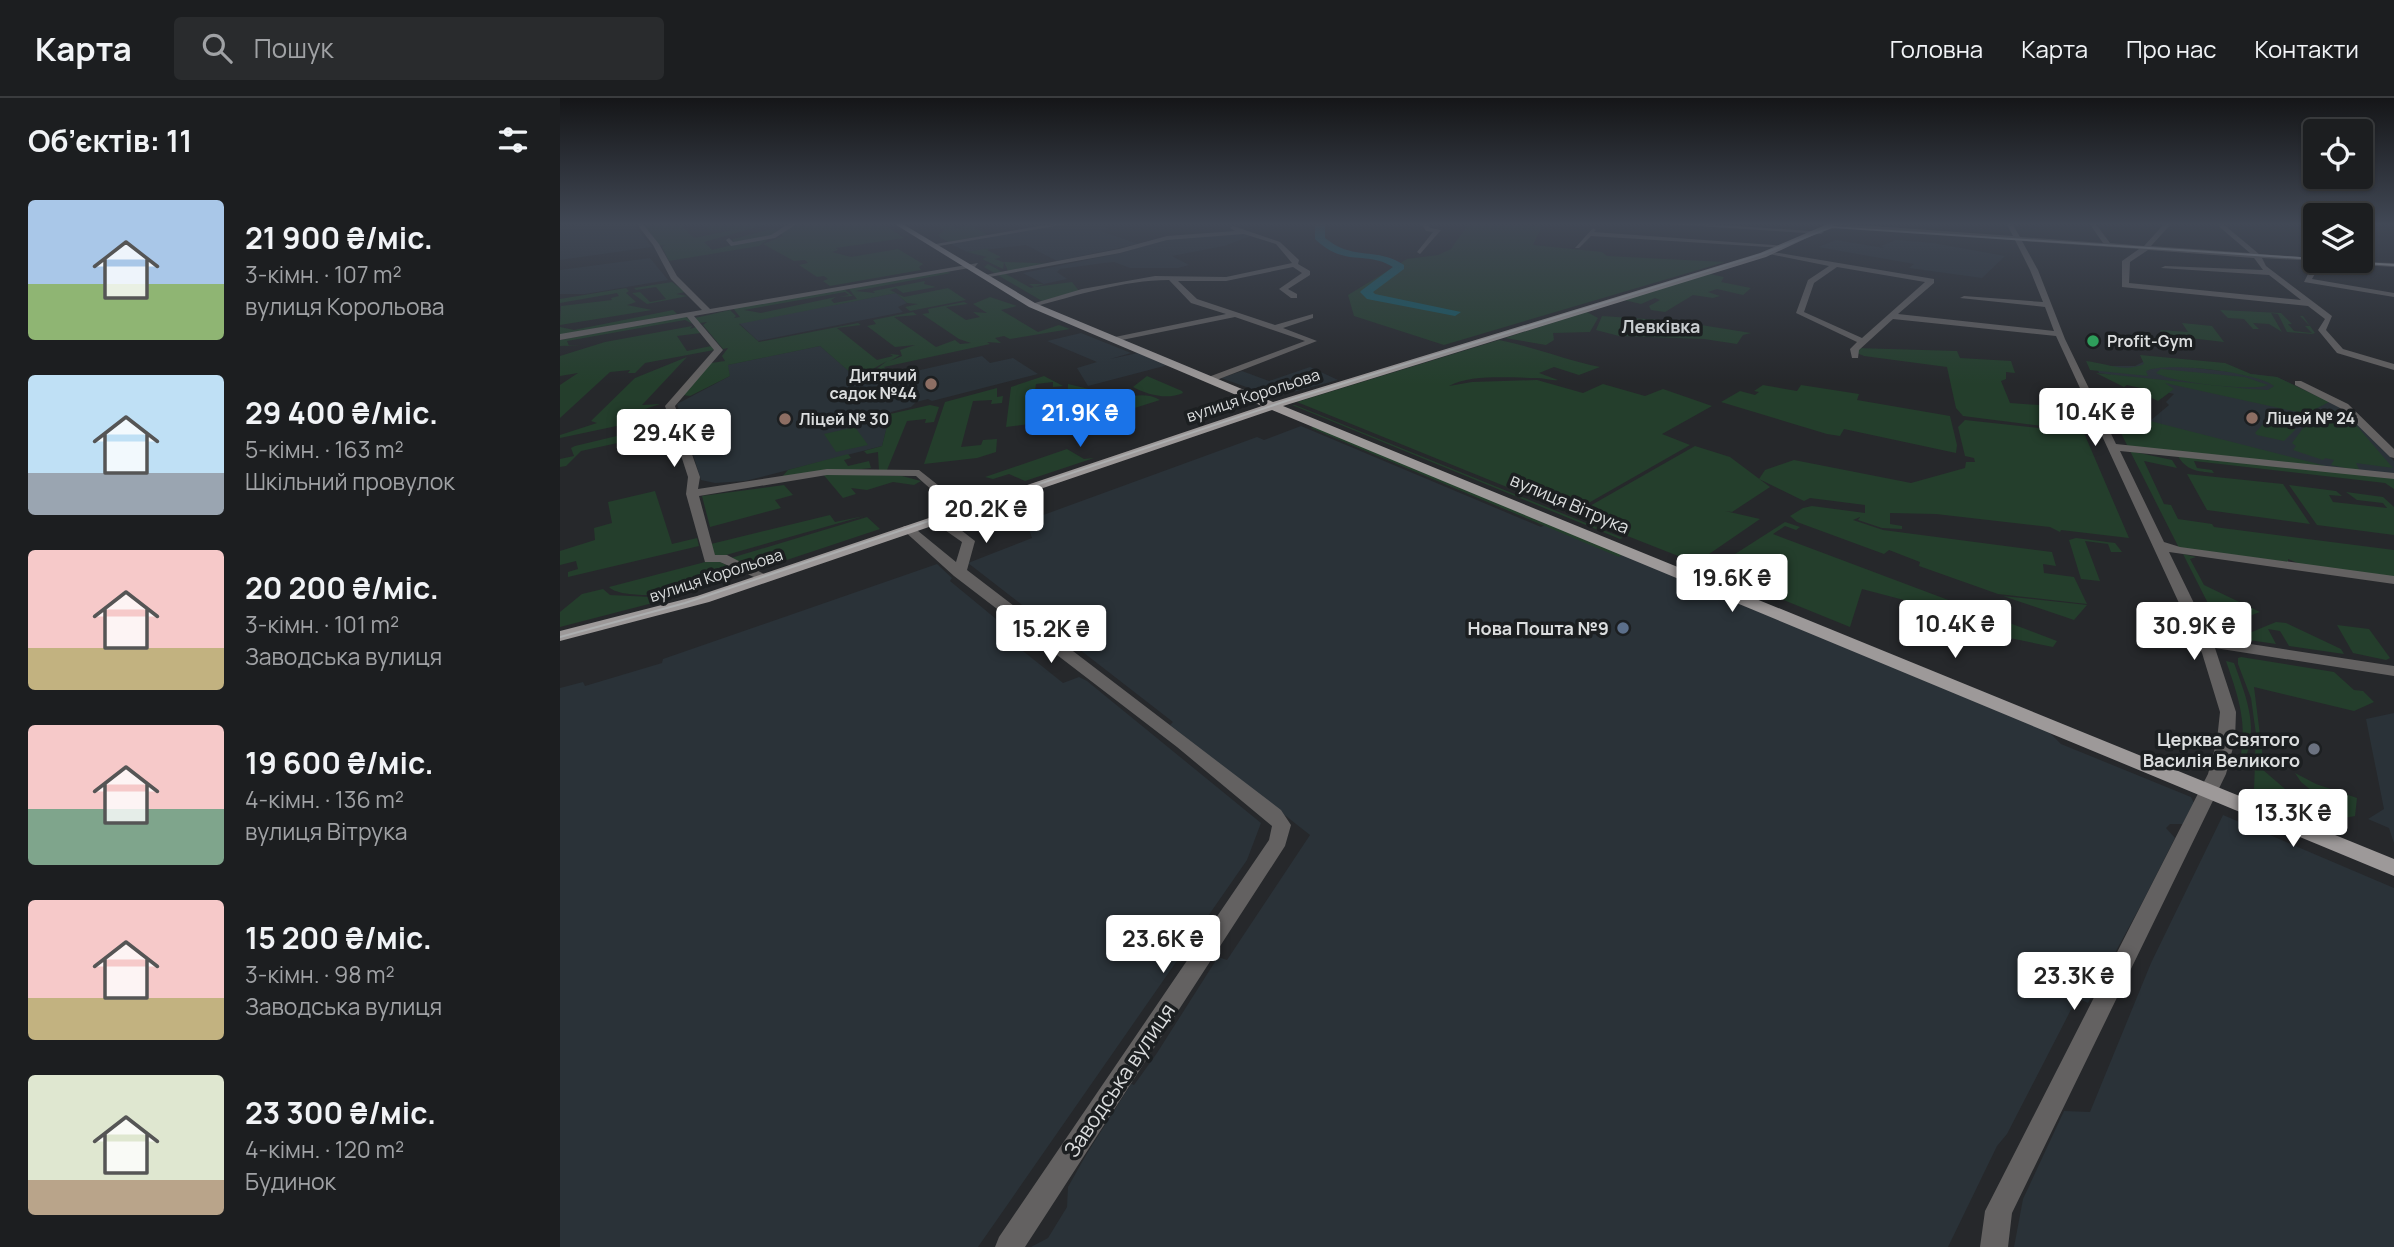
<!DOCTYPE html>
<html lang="uk">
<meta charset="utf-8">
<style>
:root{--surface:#1c1e20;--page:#292b2d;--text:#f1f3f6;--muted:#a0a2a5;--line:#3a3c3e;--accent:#1a73e8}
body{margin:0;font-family:Manrope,sans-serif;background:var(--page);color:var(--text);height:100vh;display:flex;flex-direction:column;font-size:26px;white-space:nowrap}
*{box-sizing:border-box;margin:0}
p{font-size:23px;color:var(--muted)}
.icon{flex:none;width:38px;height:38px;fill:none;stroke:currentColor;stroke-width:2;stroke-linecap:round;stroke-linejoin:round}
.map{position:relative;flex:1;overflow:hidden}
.side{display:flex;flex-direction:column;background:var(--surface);width:560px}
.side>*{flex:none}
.controls{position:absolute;left:1743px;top:21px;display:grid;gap:14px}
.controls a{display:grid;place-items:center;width:70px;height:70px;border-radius:7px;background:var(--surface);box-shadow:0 2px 5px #0004,0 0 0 2px var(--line);font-size:35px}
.price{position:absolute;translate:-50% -60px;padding:0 16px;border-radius:7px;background:#fff;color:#222;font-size:23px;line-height:46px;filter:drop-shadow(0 2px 4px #0008)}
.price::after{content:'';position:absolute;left:50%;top:42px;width:21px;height:16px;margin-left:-10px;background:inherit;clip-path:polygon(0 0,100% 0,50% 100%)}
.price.current{background:var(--accent);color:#fff}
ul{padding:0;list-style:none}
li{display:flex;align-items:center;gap:21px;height:175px;padding:0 28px}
li span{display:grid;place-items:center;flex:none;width:196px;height:140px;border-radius:7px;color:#555}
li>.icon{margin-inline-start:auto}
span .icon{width:84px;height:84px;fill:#fffc;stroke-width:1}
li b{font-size:30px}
h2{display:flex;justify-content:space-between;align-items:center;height:84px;padding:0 28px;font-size:30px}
header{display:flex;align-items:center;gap:42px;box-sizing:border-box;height:98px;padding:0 35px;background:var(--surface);border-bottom:2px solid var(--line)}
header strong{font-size:33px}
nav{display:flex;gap:38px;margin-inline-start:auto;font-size:24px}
.search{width:490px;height:63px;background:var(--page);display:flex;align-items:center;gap:18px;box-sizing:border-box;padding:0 24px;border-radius:7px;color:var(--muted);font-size:26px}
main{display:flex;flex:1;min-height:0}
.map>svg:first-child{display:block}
.built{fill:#2a3238}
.green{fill:#243e2c}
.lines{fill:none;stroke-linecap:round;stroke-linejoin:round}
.river{fill:#135c66;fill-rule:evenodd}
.minor{fill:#636161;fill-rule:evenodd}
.major{fill:#9d9999;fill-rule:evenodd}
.tram{stroke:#acaeaf;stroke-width:2}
.leisure-dot{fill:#2e9e5b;stroke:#1c1f21;stroke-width:2.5}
.education-dot{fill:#8d6e63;stroke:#1c1f21;stroke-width:2.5}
.service-dot{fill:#5c6f8a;stroke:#1c1f21;stroke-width:2.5}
.worship-dot{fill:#6b7280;stroke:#1c1f21;stroke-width:2.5}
.labels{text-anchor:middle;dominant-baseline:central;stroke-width:7;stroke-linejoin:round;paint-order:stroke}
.far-poi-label{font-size:16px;font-weight:bold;fill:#dbddde;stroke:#1c1f21;text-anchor:start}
.far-street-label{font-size:16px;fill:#dbddde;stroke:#1c1f21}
.far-quarter-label{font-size:18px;font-weight:bold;fill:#c9cdd0;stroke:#1c1f21}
.street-label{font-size:18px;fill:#dbddde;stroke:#1c1f21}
.poi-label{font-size:18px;font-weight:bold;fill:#dbddde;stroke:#1c1f21;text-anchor:end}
.near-street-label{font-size:21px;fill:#dbddde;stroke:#1c1f21}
</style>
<header>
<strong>Карта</strong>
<div class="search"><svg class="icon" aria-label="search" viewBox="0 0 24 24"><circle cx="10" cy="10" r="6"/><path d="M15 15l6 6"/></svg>Пошук</div>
<nav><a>Головна</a><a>Карта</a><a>Про нас</a><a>Контакти</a></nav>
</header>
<main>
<section class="side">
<h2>Об’єктів: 11<svg class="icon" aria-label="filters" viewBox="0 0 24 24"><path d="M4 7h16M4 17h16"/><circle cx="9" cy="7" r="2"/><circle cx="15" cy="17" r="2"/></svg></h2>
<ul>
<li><span style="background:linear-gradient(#a9c7e8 60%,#8fb573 0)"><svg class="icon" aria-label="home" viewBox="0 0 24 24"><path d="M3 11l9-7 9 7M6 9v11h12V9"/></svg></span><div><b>21 900 ₴/міс.</b><p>3-кімн. · 107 m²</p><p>вулиця Корольова</p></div></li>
<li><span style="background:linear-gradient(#bfe0f5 70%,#9aa5b1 0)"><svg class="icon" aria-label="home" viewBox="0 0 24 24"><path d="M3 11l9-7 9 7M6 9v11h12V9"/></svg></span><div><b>29 400 ₴/міс.</b><p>5-кімн. · 163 m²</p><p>Шкільний провулок</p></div></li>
<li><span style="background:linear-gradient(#f6c9c9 70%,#c2b280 0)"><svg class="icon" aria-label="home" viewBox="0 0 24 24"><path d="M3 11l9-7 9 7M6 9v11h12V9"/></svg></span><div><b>20 200 ₴/міс.</b><p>3-кімн. · 101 m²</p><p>Заводська вулиця</p></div></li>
<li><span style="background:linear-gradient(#f6c9c9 60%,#7fa58c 0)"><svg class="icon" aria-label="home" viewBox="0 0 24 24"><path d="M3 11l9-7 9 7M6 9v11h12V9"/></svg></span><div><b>19 600 ₴/міс.</b><p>4-кімн. · 136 m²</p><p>вулиця Вітрука</p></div></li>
<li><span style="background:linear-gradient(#f6c9c9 70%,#c2b280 0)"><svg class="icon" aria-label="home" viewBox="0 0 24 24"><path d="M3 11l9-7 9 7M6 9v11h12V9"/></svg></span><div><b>15 200 ₴/міс.</b><p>3-кімн. · 98 m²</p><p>Заводська вулиця</p></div></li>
<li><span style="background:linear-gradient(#dfe7d0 75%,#b9a48a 0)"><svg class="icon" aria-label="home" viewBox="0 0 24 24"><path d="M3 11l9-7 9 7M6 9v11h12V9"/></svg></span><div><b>23 300 ₴/міс.</b><p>4-кімн. · 120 m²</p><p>Будинок</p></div></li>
</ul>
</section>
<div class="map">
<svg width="1834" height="1149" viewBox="0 0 1834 1149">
<rect width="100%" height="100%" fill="#26282b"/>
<g class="built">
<polygon points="33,125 72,125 92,149 0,162 0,129"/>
<polygon points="512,125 561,125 545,128 547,131 541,133 578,146 497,163 466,147 407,154 389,145"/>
<polygon points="684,135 691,138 664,148 612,158 629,167 618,170 570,170 554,164 544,165 500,171 497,174 507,181 484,186 463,175 561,155 609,140"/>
<polygon points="1276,142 1324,150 1321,148 1336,142 1373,145 1445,158 1422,180 1349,170 1354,166 1258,149"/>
<polygon points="90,160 108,182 25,196 0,196 0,172"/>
<polygon points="336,195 347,205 338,209 343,214 198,243 179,225"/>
<polygon points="521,235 571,255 550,261 578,255 608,267 528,288 517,270 537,264 487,243"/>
<polygon points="260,248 303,285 422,258 430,265 453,260 478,276 372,303 368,301 356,304 351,309 331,314 322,348 185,383 155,385 141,382 117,306 170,278 167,267"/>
<polygon points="1583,264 1717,279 1780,309 1834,363 1834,376 1738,367 1571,339 1609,307 1606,304 1614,296 1553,281 1551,277 1539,275 1536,268 1575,268"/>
<polygon points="750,269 778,282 714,299 661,280 682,273 709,283"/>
<polygon points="741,328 981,429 989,425 1133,486 1135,493 1146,498 1159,497 1489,634 1501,646 1631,699 1634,705 1623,726 1610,726 1606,730 1615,740 1583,803 1528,905 1517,900 1447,1036 1437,1048 1388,1149 471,1149 488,1140 507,1109 508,1089 526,1057 571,986 574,987 597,955 658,859 667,862 750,737 610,627 613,624 408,465 472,440 467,425 475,420 697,339 704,342"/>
<polygon points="377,466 392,480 390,483 469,548 463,553 503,585 519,579 527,583 701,725 687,762 418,1149 0,1149 0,590 23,584 25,588 102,565 103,561"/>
<polygon points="1834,615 1834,745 1829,730 1808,721 1824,711 1806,621"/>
<polygon points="1663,717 1834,790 1834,1149 1454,1149 1463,1101 1504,1013 1530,1014 1591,865"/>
</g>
<g class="green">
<polygon points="82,125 123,125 120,126 134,140 173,132 150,132 143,125 212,125 144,144 152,152 172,147 173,141 212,131 220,132 199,148 109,163 102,149 105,147 100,148"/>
<polygon points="237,125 322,125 344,140 276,150 278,152 272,154 291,159 338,151 363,166 359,169 361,172 270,188 263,183 268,181 264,178 257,179 239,167 248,165 245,162 234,163 203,146 223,138 220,135"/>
<path d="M432 125 414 129 427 137 388 144 378 138 384 132 377 128C386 125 391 127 398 131L401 130 395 126 405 129 403 130 409 126Z"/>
<polygon points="909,125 982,128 973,147 1042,154 1047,158 1165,164 884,247 794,218 788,197 847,161 878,157 891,151"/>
<path d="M430 150 427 152 441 159 435 161 443 164C445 164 482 165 486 166L448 173 444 164 443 171 422 161 427 159 407 154Z"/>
<polygon points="428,166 471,190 474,189 469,186 484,186 474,189 512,184 519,193 482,203 424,169"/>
<polygon points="385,173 391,175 295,193 315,195 313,193 365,183 364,186 376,189 343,195 336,190 330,192 344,199 388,190 406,202 350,213 345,209 358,206 347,205 336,195 179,226 199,244 298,225 301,227 277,230 317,262 333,258 330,256 340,257 330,263 342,258 340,252 355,247 335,249 307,228 316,226 313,222 353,214 357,217 334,219 376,249 395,242 400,246 411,245 399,241 362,216 369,215 368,211 404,204 408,206 386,209 406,222 420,219 413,214 427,215 413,206 430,199 457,208 441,212 478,234 499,227 510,231 450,241 444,238 435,240 441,245 427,244 430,246 324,269 329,274 344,273 310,281 307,278 327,263 311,272 300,283 260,248 168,267 170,278 130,298 123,297 151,265 165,263 162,258 168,250 163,251 143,227 147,224 139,225 135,220 170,212 176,218 174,220 180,219 173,210 284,191 293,198 279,199 289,197 285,194 184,212 201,215 276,199 271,202 274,205 297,201 289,191"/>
<polygon points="1150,176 1164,179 1161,184 1191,190 1183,197 1157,191 1148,194 1160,198 1153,200 1133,197 1105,214 1091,212 1089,208 1100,202 1095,200 1081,206 1064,202"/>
<polygon points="112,184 125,194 116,196 128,198 87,206 72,195 80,194 90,204 106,201 96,189 76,192 74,190"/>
<polygon points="66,190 69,193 66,195 76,204 67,207 92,212 0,227 1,208 52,202 51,200 59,198 57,195 0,205 0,201"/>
<polygon points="113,212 117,216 0,237 0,229 14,232"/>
<polygon points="1660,212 1721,215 1732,226 1728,226 1734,233 1752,235 1745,228 1750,228 1740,218 1743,218 1755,235 1752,236 1727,234 1718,216 1711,215 1722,234 1709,226 1693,225 1699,231 1693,231 1684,221 1668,220"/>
<polygon points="1027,214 1038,220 1030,234 993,235 994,242 986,247 945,240"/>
<polygon points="126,218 133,226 125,222 7,243 9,248 22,247 0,248 0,242"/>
<polygon points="1042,218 1116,223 1191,235 1183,237 1177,246 1144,241 1059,238 1036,232"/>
<polygon points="1622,225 1652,228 1664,244 1604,237 1600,232 1628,234"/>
<polygon points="132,228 130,231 136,229 141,235 117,238 127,253 151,248 154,252 85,265 75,275 68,275 70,272 50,274 0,320 0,287 18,275 0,278 0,258 45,244"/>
<path d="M939 242C974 249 1006 262 1040 269L1019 277 994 269 979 275 998 282C991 283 984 280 976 280 951 280 911 276 889 288L912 284 977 282 1023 295 1043 286 1085 298 1103 291 1152 308 1102 336 1130 347 1011 415 737 304Z"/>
<polygon points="1296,250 1397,253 1400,260 1451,263 1455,275 1446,274 1446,281 1441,283 1450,305 1509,309 1508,302 1511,302 1523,333 1403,318 1396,310 1387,269 1304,258 1297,255"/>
<path d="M1580 257 1665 265 1691 276 1717 279 1769 304 1746 316 1605 285 1614 291 1598 303 1585 297 1589 292 1567 287 1564 289 1536 275 1690 291 1708 292 1714 288C1698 274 1604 263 1586 273L1588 278 1530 272 1526 263C1546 265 1564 275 1584 266Z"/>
<polygon points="127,259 82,307 100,306 79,313 104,313 105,325 81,331 88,327 85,322 0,340 0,337 37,325 31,323 75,280"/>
<path d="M1601 271 1685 279 1708 287C1693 294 1611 284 1596 275Z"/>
<polygon points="484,278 503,288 493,289 493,284 476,286 470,326 446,329 451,289"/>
<path d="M587 278 622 293 623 295C607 302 588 297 573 289Z"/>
<path d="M508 286 541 294 539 300 545 306 525 319C547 309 575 288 600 302L508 331 521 321 506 330Z"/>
<polygon points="1203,287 1237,293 1241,287 1299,296 1297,302 1390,318 1397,347 1396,355 1284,331 1280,338 1267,336 1161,304 1180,293 1195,297 1199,294 1194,293"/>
<polygon points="437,290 437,299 443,298 442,305 431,306 432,302 413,303 401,349 421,347 423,342 437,341 436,354 417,360 364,366 385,304"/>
<polygon points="1546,304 1591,308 1560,333"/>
<polygon points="370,307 379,309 374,324 365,325 366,321 347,323 327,372 319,373 318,354 307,356 304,353 322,348 330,316"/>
<polygon points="732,307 735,307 1063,440 1060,441"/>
<polygon points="1764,312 1784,313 1833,370 1796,365 1800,373 1771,367 1774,362 1765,360 1763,362 1733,352 1736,348 1732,345 1749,322"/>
<polygon points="1405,322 1524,335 1569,440 1501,432 1500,434 1490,429 1376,416 1330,415 1330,426 1342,428 1342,431 1322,430 1298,422 1300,419 1293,422 1323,432 1492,454 1496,468 1483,466 1484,475 1514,479 1527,506 1438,496 1359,468 1360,464 1329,452 1324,456 1237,424 1230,418 1243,410 1252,408 1305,415 1305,407 1250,400 1244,403 1199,381 1205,372 1234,362 1351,385 1405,370 1406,364 1415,364 1414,360 1405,358 1398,329"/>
<polygon points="1578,322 1590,323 1774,370 1568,349 1561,335"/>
<polygon points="1706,323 1736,331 1724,343 1697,337 1695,335"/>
<polygon points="755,328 1063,456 1059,459 751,330"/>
<polygon points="295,329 308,347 276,354 264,336"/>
<polygon points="90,330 94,337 21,353 6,368 0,369 0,361 14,358 11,350 15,348"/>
<polygon points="1135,348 1170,359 1210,389 1172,414 1165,413 1200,421 1136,465 1014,417"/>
<polygon points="507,351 524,361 534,360 465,383 449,376 433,381 425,379"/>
<polygon points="1570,353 1612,362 1617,370 1584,363 1604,406 1611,407 1618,421 1652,426 1654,429 1834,452 1834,481 1740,466 1728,461 1728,464 1619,450"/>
<polygon points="288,356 291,360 284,362 288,368 309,363 311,370 221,380 228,372"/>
<path d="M1617 357 1834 380V391L1825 385 1634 363 1637 370 1652 372 1654 375C1636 373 1627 373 1617 357Z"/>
<polygon points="262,375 342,378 361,383 354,387 333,384 307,392 291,390 296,396 283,400"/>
<polygon points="1627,376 1723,386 1750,426 1647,412"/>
<polygon points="224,387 233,397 215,402 221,410 150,429 142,398"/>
<polygon points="1729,387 1776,393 1782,398 1769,397 1773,404 1827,410 1823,405 1797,402 1786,394 1823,399 1834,409 1834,437 1757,427"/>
<polygon points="95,393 112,446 137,440 139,448 8,479 8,474 18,471 16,463 0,467 0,453 35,442 34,430 52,425 48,404"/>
<polygon points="270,417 275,424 304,418 166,457 155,457 151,446"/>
<polygon points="307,419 320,431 197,472 171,460"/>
<polygon points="1225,424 1240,429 1236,432 1225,428 1213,436 1497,543 1493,549 1440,538 1361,513 1363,507 1302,491 1290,529 1150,472"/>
<polygon points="1516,440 1555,445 1562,454 1551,454 1548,446 1525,443 1540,483 1521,481 1509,442"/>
<polygon points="1623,456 1636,459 1630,461 1644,487 1700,514 1660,529"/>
<path d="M149 463H159L180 475 159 484 157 482 131 487 128 482 117 485 118 493C107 499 57 499 49 489Z"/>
<polygon points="43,491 50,497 112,500 0,529 0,514 22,496"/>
<polygon points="1443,498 1527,507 1514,522"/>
<polygon points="1716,524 1726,525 1781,551 1784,556 1729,548 1720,533 1708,531 1716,546 1682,541 1682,538"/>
<polygon points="1777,527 1809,531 1830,560 1826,562 1793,555"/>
<polygon points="1681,559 1774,574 1794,592 1803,593 1814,604 1794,613 1694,589 1703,661 1695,658 1696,636 1691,600 1678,566 1678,560"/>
<path d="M1666 563 1674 565C1684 593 1699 628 1686 658L1681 656C1687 622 1677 595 1666 563Z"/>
<polygon points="1695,665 1754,716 1694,692"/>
<path d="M1735 675 1756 686 1797 700 1795 718C1779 722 1755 722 1750 703H1759L1761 700 1741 684Z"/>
</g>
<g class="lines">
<path class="river" d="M755 125H765V140C795 164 815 148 844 167V171L813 194 815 196 901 214 895 218 807 201 800 194 802 192 833 169C806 152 785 170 755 141Z"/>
<g class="minor">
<polygon points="76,125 82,125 99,146 117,178 150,211 418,165 415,169 134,218 163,252 115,308 140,379 138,391 267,371 359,372 407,410 407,416 399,416 356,378 267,377 139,398 155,457 167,457 212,480 205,484 160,464 145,464 126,396 128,379 105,308 154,252 127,219 0,242 0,236 142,212 111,181 93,147"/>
<polygon points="230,125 238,125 215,140 171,148 166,142 169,140 173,144 211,137"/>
<polygon points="497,125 513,125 373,149 370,147"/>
<polygon points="861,125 867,125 870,130 881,132 860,156 857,154 873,134 866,133"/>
<polygon points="1091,125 1134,125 1264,134 1261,136"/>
<path d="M1271 125 1453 138 1446 125H1452L1460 139 1543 145 1529 125H1535L1550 145 1584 148 1605 125H1612L1591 148 1690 155 1655 125H1662L1699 156 1755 160 1757 163 1702 160 1706 168 1772 218 1766 232 1783 251 1834 266V272L1777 255 1758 232 1765 221 1748 208 1562 189V163L1579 151 1462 143 1478 172 1505 241 1556 346 1834 375V381L1560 353 1604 444 1620 449 1834 478V486L1609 454 1651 540 1834 568V578L1655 550 1676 614 1675 642 1666 676 1452 1115 1448 1149H1420L1425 1113 1648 676 1657 642 1660 614 1642 555 1496 238 1333 221 1299 252 1298 260H1292L1290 251 1297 244 1236 215 1248 182 1269 168 1204 155 1207 153 1374 181V185L1338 216 1494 233 1485 209 1400 200 1404 198 1483 204 1470 172 1455 142 1266 127ZM1588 152 1694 160 1703 172 1605 168 1601 170 1709 177 1741 202 1569 185 1570 164ZM1277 169 1365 184 1302 240 1244 214 1254 185Z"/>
<path d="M673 128 720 144 739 162 738 166 750 173V177L728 191 737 196V200H731L719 191 742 175 733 169 666 183H618L637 201 715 227 753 216V220L723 230 757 243 654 283 649 280 651 278 745 243 675 219 552 244 551 242 555 239 666 216 631 205 609 182C563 182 516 198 472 209L468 207 522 191 595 178 666 179 732 165 716 146 684 136 607 142 560 155 424 180 420 178 559 151 607 138 675 133 670 130Z"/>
<polygon points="1033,130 1036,132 1034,134 1226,148 1223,150 1031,138 1019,150 1015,150"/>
<polygon points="1762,163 1834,165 1834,169 1768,165 1765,173 1756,174 1752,181 1834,195 1834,199 1744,184 1751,170 1759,169"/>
<polygon points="1735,283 1741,283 1788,306 1834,351 1834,360 1830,359 1780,310 1735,287"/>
<polygon points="390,413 396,417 392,425 415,443 407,472 721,712 731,727 725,748 465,1149 435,1149 439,1139 709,742 712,728 617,649 394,478 342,431 344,428 352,428 396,464 402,444 382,430 379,422"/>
</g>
<polygon class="major" points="333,125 341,125 475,205 713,304 1200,155 1270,125 1279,125 1206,159 723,308 1834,761 1834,778 712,312 149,504 0,543 0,533 137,498 702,308 469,209"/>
<g class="tram">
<polyline points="1774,163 1834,167"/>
<polyline points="0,539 125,505 726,303 1202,156 1272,129 1755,161"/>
</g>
</g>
<linearGradient id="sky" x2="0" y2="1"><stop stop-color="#151618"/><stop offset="0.44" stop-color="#414855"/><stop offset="1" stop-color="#414855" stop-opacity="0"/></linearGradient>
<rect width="1834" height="286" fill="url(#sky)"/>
<circle class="leisure-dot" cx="1533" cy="243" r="7"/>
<g class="education-dot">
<circle cx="371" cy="286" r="7"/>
<circle cx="1692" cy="320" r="7"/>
<circle cx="225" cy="321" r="7"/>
</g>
<circle class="service-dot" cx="1063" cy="530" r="7"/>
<circle class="worship-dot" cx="1754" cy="651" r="7"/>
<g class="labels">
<g class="far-poi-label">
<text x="1547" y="243">Profit-Gym</text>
<text x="357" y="277" text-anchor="end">Дитячий<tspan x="357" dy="18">садок №44</tspan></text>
<text x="1706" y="320">Ліцей № 24</text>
<text x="239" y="321">Ліцей № 30</text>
</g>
<g class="far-street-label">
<text transform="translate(693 297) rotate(-18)">вулиця Корольова</text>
<text transform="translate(156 477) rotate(-18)">вулиця Корольова</text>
</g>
<g class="far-quarter-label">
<text x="1101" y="228">Левківка</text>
</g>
<g class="street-label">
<text transform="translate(1010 405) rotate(23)">вулиця Вітрука</text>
</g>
<g class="poi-label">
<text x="1049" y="530">Нова Пошта №9</text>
<text x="1740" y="641">Церква Святого<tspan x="1740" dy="21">Василія Великого</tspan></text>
</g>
<g class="near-street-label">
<text transform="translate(559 982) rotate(-56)">Заводська вулиця</text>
</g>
</g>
</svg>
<div class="controls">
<a><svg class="icon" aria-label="locate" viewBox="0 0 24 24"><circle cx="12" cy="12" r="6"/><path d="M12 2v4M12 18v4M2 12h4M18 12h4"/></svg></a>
<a><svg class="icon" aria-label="layers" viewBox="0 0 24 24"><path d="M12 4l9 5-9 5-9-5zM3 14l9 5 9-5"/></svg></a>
</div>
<b class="price" style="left:1535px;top:350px">10.4K ₴</b>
<b class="price current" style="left:520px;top:351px">21.9K ₴</b>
<b class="price" style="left:114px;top:371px">29.4K ₴</b>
<b class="price" style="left:426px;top:447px">20.2K ₴</b>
<b class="price" style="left:1172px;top:516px">19.6K ₴</b>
<b class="price" style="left:1395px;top:562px">10.4K ₴</b>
<b class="price" style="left:1634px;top:564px">30.9K ₴</b>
<b class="price" style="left:491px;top:567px">15.2K ₴</b>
<b class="price" style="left:1733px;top:751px">13.3K ₴</b>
<b class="price" style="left:603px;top:877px">23.6K ₴</b>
<b class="price" style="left:1514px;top:914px">23.3K ₴</b>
</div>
</main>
